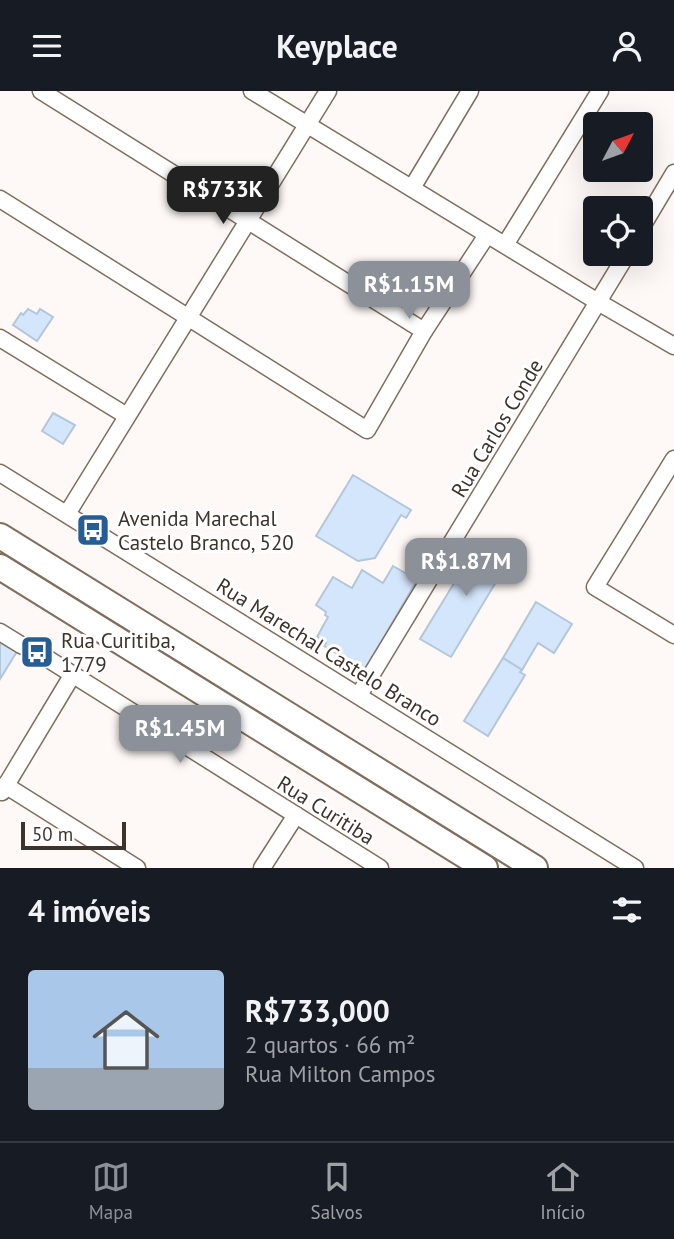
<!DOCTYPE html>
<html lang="pt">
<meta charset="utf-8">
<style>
:root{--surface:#171b24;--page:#20242c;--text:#f1f3f6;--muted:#9ea1a6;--line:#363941;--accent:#8c9099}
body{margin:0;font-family:"PT Sans",sans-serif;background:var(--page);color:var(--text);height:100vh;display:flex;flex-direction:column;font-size:26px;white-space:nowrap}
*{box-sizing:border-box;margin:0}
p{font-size:23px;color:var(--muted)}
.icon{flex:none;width:38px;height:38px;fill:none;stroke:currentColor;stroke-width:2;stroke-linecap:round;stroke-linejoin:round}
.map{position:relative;height:777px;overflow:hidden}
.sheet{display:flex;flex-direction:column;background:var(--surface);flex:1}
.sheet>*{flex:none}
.needle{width:46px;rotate:49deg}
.buttons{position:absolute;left:583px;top:21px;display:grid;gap:14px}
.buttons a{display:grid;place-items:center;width:70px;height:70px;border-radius:7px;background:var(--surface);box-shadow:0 7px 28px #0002;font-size:35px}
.scale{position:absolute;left:21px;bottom:18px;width:105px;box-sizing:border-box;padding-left:7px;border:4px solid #3c342c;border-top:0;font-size:19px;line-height:24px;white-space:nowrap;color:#3c342c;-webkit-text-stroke:5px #fff;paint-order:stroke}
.price{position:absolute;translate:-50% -60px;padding:0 16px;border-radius:14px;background:var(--accent);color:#fff;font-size:23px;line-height:46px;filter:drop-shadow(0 2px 4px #0008)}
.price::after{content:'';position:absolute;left:50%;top:42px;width:21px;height:16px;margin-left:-10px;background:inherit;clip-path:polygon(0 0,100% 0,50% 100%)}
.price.on{background:#222;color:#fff}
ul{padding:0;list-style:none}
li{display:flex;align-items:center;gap:21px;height:175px;padding:0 28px}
li span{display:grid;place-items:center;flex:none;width:196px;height:140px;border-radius:7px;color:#555}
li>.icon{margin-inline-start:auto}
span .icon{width:84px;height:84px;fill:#fffc;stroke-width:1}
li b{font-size:30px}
h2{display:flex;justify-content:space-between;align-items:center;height:84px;padding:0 28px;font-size:30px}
header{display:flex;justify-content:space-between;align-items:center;height:91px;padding:0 28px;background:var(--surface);font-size:32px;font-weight:700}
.tab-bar{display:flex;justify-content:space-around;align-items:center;height:98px;border-top:2px solid var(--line);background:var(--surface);font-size:19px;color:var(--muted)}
.tab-bar a{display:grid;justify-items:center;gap:4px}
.tab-bar .on{color:var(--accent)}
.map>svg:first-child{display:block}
.building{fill:#d4e6fb;stroke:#b4c6da;stroke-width:2}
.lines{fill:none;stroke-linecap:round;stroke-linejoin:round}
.minor-casing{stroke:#806e5d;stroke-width:19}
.highway-casing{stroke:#806e5d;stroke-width:28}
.minor{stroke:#fff;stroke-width:16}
.highway{stroke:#fff;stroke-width:24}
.labels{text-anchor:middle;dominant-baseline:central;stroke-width:6;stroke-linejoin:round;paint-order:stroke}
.street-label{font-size:21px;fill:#3c342c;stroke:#fff}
.poi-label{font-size:21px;fill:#3c342c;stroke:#fff;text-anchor:start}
</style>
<header><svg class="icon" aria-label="menu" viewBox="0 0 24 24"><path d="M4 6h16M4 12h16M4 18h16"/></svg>Keyplace<svg class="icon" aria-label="person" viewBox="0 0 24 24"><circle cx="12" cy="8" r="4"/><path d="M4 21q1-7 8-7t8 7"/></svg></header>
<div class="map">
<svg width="674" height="777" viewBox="0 0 674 777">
<rect width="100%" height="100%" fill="#fef9f6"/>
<g class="building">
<polygon points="28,218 37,223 40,218 53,226 37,250 13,234 21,222 23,224"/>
<polygon points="53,322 75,334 63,353 42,340"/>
<polygon points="353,384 411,419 406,427 401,424 375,467 358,470 316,445"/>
<polygon points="481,448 511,466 451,566 420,548"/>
<polygon points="393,475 417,489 365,579 324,555 326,552 317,546 328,526 325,524 326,521 316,514 333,486 352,497 362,479 383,492"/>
<polygon points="536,511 572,533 554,562 538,552 522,579 503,567"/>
<polygon points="0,541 21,554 0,588"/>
<polygon points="503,567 522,579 520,581 525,584 488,645 464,630"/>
</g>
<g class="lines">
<defs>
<g id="minor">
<polyline points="41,0 424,240"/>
<polyline points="252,0 598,211 674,255"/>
<polyline points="412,97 470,0"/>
<polyline points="0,108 367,339 424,240 487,144"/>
<polyline points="640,139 674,82"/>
<polyline points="505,154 600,0"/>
<polyline points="0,247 127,325"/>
<polyline points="674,368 595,496 674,544"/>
<polyline points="0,382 635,777"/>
<polyline points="67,423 328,0"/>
<polyline points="0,541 21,554 37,561 380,777"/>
<polyline points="359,604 627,163"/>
<polyline points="5,694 137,777"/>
<polyline points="2,701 73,583"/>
<polyline points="262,777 296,724"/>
</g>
<g id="highway">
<polyline points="0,445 535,777"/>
<polyline points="0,476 485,777"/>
</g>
</defs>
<use href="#minor" class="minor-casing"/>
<use href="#highway" class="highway-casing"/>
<use href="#minor" class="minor"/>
<use href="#highway" class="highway"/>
</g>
<defs>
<symbol id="bus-square" viewBox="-11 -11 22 22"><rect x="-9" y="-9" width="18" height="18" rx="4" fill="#265d95" stroke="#fff"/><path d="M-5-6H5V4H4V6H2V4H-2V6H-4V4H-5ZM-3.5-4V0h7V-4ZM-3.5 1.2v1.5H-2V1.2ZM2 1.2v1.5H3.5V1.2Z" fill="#fff"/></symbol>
</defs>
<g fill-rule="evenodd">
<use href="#bus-square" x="74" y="420" width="38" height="38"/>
<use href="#bus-square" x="18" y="542" width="38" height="38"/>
</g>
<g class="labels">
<g class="street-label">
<text transform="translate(497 337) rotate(-59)">Rua Carlos Conde</text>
<text transform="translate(329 561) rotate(32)">Rua Marechal Castelo Branco</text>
<text transform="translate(326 719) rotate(32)">Rua Curitiba</text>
</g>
<g class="poi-label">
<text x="118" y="427">Avenida Marechal<tspan x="118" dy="24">Castelo Branco, 520</tspan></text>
<text x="61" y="549">Rua Curitiba,<tspan x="61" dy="24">1779</tspan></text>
</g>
</g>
</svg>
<div class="buttons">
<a><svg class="needle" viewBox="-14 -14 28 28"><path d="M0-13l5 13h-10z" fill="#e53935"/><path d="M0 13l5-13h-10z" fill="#9ea1a6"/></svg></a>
<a><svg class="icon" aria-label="locate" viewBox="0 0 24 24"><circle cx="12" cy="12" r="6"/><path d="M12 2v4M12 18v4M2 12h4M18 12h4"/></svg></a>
</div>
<div class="scale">50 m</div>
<b class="price on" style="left:223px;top:135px">R$733K</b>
<b class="price" style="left:409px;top:230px">R$1.15M</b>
<b class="price" style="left:466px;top:507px">R$1.87M</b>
<b class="price" style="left:180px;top:674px">R$1.45M</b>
</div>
<section class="sheet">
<h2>4 imóveis<svg class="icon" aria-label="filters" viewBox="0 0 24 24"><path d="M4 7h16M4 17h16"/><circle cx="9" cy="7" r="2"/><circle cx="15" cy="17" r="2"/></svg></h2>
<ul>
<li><span style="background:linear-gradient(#a9c7e8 70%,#9aa5b1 0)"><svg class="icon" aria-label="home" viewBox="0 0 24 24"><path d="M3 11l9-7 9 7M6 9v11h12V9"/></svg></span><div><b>R$733,000</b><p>2 quartos · 66 m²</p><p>Rua Milton Campos</p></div></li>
</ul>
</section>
<nav class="tab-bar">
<a class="on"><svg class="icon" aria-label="map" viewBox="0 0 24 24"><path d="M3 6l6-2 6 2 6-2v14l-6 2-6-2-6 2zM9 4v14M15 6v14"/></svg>Mapa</a>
<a><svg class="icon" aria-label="saved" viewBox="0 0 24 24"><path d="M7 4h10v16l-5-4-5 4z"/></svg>Salvos</a>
<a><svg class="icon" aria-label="home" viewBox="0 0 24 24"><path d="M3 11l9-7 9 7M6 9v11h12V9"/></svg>Início</a>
</nav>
